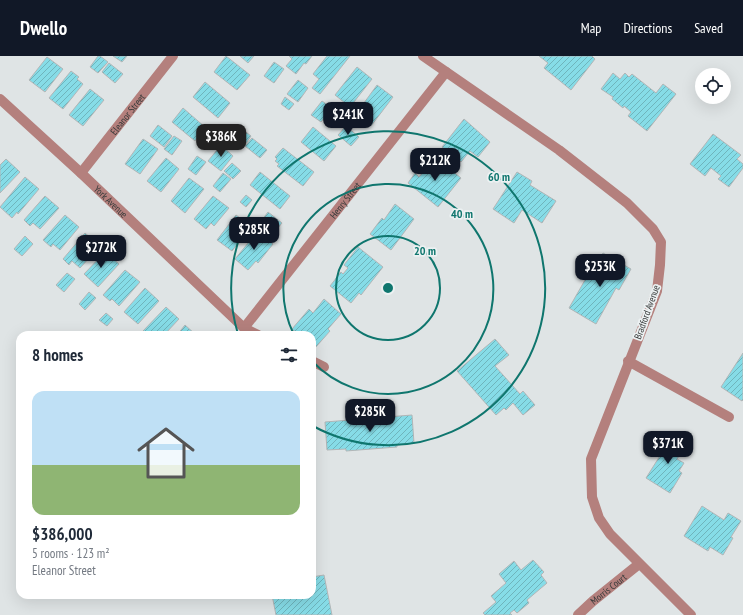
<!DOCTYPE html>
<meta charset="utf-8">
<style>
:root{--surface:#fff;--page:#f2f2f3;--text:#1f2937;--muted:#747a83;--line:#e0e1e3;--accent:#111827}
body{margin:0;font-family:"PT Sans Narrow",sans-serif;background:var(--page);color:var(--text);height:100vh;display:flex;flex-direction:column;font-size:15px;white-space:nowrap}
*{box-sizing:border-box;margin:0}
p{font-size:13px;color:var(--muted)}
.icon{flex:none;width:22px;height:22px;fill:none;stroke:currentColor;stroke-width:2;stroke-linecap:round;stroke-linejoin:round}
.map{position:relative;flex:1;overflow:hidden}
.drawer{position:absolute;left:16px;top:275px;width:300px;height:268px;display:flex;flex-direction:column;background:var(--surface);border-radius:12px;box-shadow:0 4px 16px #0002}
.drawer>*{flex:none}
.controls{position:absolute;left:695px;top:12px;display:grid;gap:8px}
.controls a{display:grid;place-items:center;width:36px;height:36px;border-radius:50%;background:var(--surface);box-shadow:0 4px 16px #0002;font-size:20px}
.price{position:absolute;translate:-50% -34px;padding:0 9px;border-radius:8px;background:var(--accent);color:#fff;font-size:13px;line-height:26px;filter:drop-shadow(0 1px 2px #0008)}
.price::after{content:'';position:absolute;left:50%;top:24px;width:12px;height:9px;margin-left:-6px;background:inherit;clip-path:polygon(0 0,100% 0,50% 100%)}
.price.on{background:#222;color:#fff}
ul{padding:0;list-style:none}
li{display:grid;align-content:center;gap:8px;height:212px;padding:0 16px}
li+li{border-top:1px solid var(--line)}
li span{display:grid;place-items:center;height:124px;border-radius:12px;color:#555}
li>.icon{margin-inline-start:auto}
span .icon{width:72px;height:72px;fill:#fffc;stroke-width:1}
li b{font-size:17px}
h2{display:flex;justify-content:space-between;align-items:center;height:48px;padding:0 16px;font-size:17px}
header{display:flex;align-items:center;gap:24px;box-sizing:border-box;height:56px;padding:0 20px;background:var(--accent);color:#fff}
header strong{font-size:19px}
nav{display:flex;gap:22px;margin-inline-start:auto;font-size:14px}
.map>svg:first-child{display:block}
.building{fill:url(#building-hatch);stroke:#b2b6b7}
.lines{fill:none;stroke-linecap:round;stroke-linejoin:round}
.minor{stroke:#b4807d;stroke-width:10}
.ring{fill:none;stroke:#0f766e;stroke-width:2}
.labels{text-anchor:middle;dominant-baseline:central;stroke-width:3.5;stroke-linejoin:round;paint-order:stroke}
.street-label{font-size:10px;fill:#393b3b;stroke:#ecf1f2}
.centre{fill:#0f766e;stroke:#ecf1f2;stroke-width:2}
.ring-label{font-size:12px;text-anchor:middle;font-weight:bold;fill:#0f766e;stroke:#ecf1f2;stroke-width:3.5;stroke-linejoin:round;paint-order:stroke}
</style>
<header>
<strong>Dwello</strong>
<nav><a>Map</a><a>Directions</a><a>Saved</a></nav>
</header>
<div class="map">
<svg width="743" height="559" viewBox="0 0 743 559">
<defs>
<pattern id="building-hatch" width="6" height="6" patternUnits="userSpaceOnUse"><rect width="6" height="6" fill="#86dce7"/><path d="M-1 1l2-2M0 6l6-6M5 7l2-2" fill="none" stroke="#6fb4bc"/></pattern>
</defs>
<rect width="100%" height="100%" fill="#dfe4e5"/>
<g class="building">
<polygon points="98,0 100,0 108,6 98,17 90,11"/>
<polygon points="113,0 127,0 122,6"/>
<polygon points="226,0 250,19 237,34 214,16"/>
<polygon points="240,0 254,0 248,7"/>
<polygon points="289,0 312,0 306,8 304,7 296,18 286,10 292,3"/>
<polygon points="327,0 350,0 320,38 312,32 319,23 313,18"/>
<polygon points="539,0 592,0 595,3 571,34 544,12 548,7"/>
<polygon points="47,1 63,13 45,36 29,24"/>
<polygon points="274,6 284,13 274,27 264,20"/>
<polygon points="109,7 123,18 115,27 102,16"/>
<polygon points="357,11 372,23 350,51 335,39"/>
<polygon points="71,15 79,21 77,23 83,28 63,53 49,42"/>
<polygon points="613,17 620,23 625,17 629,21 632,18 656,37 663,28 676,38 647,75 628,60 631,56 624,50 623,52 612,43 613,41 601,33"/>
<polygon points="298,24 308,32 298,46 287,38"/>
<polygon points="205,26 230,47 218,62 193,41"/>
<polygon points="377,29 393,41 371,70 356,58"/>
<polygon points="90,33 104,44 83,70 69,59"/>
<polygon points="285,41 294,48 289,54 281,48"/>
<polygon points="322,45 332,52 321,66 311,59"/>
<polygon points="183,52 213,78 204,89 197,82 195,85 172,66"/>
<polygon points="464,63 490,86 478,101 470,95 461,106 442,91"/>
<polygon points="158,69 172,80 164,91 150,80"/>
<polygon points="238,70 251,80 245,89 231,78"/>
<polygon points="346,70 359,81 351,90 338,79"/>
<polygon points="313,71 336,90 324,105 301,86"/>
<polygon points="713,78 741,99 737,103 743,108 743,112 729,131 718,123 721,120 711,112 705,120 690,108"/>
<polygon points="174,80 182,85 172,99 164,93"/>
<polygon points="252,82 267,94 260,102 245,90"/>
<polygon points="143,83 158,93 140,118 125,108"/>
<polygon points="221,89 233,100 221,115 208,105"/>
<polygon points="283,92 314,116 303,130 277,110 279,108 275,105 277,103 275,101"/>
<polygon points="197,100 206,106 196,119 188,113"/>
<polygon points="435,101 461,122 438,151 408,127 415,117 419,121"/>
<polygon points="166,102 179,113 161,136 147,125"/>
<polygon points="6,103 20,116 0,137 0,109"/>
<polygon points="232,107 241,115 233,123 224,115"/>
<polygon points="260,116 290,140 280,153 250,129"/>
<polygon points="517,116 532,125 530,129 556,145 542,167 522,154 514,167 493,153"/>
<polygon points="223,117 231,123 220,136 213,130"/>
<polygon points="25,121 39,133 18,158 17,156 12,162 0,151"/>
<polygon points="189,122 204,133 185,157 171,145"/>
<polygon points="246,139 252,144 246,151 240,146"/>
<polygon points="45,140 59,152 40,173 33,167 30,170 24,164"/>
<polygon points="213,140 229,152 214,170 211,167 206,173 194,163"/>
<polygon points="395,148 414,163 391,194 370,178 382,162 384,164"/>
<polygon points="268,156 282,167 276,174 262,164"/>
<polygon points="65,159 79,171 60,194 53,188 51,191 43,184"/>
<polygon points="236,159 251,170 232,195 217,184"/>
<polygon points="258,175 273,188 258,207 256,205 248,214 235,203"/>
<polygon points="85,177 100,190 80,212 72,205 69,209 63,203"/>
<polygon points="25,180 33,188 22,200 14,193"/>
<polygon points="358,191 383,211 361,239 359,237 351,247 330,230 341,216 343,218 348,212 344,209"/>
<polygon points="105,196 119,208 98,231 84,218"/>
<polygon points="603,197 631,213 619,234 616,232 596,268 569,252 589,217 591,218"/>
<polygon points="125,214 140,226 119,250 112,243 110,245 103,239"/>
<polygon points="67,217 75,223 64,236 56,229"/>
<polygon points="145,232 159,245 138,268 124,256"/>
<polygon points="89,236 96,242 85,254 79,248"/>
<polygon points="324,243 341,258 328,273 330,275 315,292 312,290 312,279 299,279 292,273 309,253 313,257"/>
<polygon points="166,251 179,263 164,279 147,279 143,275"/>
<polygon points="106,257 113,263 107,270 99,264"/>
<polygon points="185,269 196,279 177,279"/>
<polygon points="495,283 509,299 495,310 520,338 523,335 535,349 523,359 513,347 506,354 504,352 496,359 457,315"/>
<polygon points="743,297 743,344 742,345 721,331"/>
<polygon points="412,359 414,387 397,389 397,391 346,395 346,393 327,394 325,366"/>
<polygon points="671,379 686,389 677,403 684,407 679,415 682,417 670,437 646,422 663,395 661,394"/>
<polygon points="702,450 724,464 728,457 741,465 731,481 733,482 723,499 710,491 708,495 684,480"/>
<polygon points="533,504 544,516 541,519 547,527 527,544 529,547 517,557 514,554 510,557 512,559 485,559 483,557 496,546 491,540 506,527 499,518 514,505 521,514"/>
<polygon points="324,519 332,559 276,559 272,539 312,539 312,521"/>
</g>
<g class="lines">
<g class="minor">
<polyline points="423,0 559,94 627,147 653,173 661,186 660,209 657,235 591,403 592,441 599,462 610,478 691,559"/>
<path id="s1" d="M0 43 81 117 244 272 258 279"/>
<path id="s2" d="M81 117 173 0"/>
<path id="s3" d="M244 272 446 16"/>
<polyline points="312,305 324,311"/>
<polyline points="628,305 729,361"/>
<path id="s4" d="M578 559 593 545 639 508"/>
</g>
</g>
<g class="ring">
<circle cx="388" cy="232" r="52"/>
<path d="M294 279A105 105 0 1 1 312 305"/>
<path d="M238 278A157 157 0 1 1 313 370"/>
</g>
<g class="labels">
<g class="street-label">
<text stroke="none"><textPath href="#s2" startOffset="75">Eleanor Street</textPath></text>
<text stroke="none"><textPath href="#s3" startOffset="163">Henry Street</textPath></text>
<text stroke="none"><textPath href="#s1" startOffset="151">York Avenue</textPath></text>
<text transform="translate(647 256) rotate(-70)">Bradford Avenue</text>
<text stroke="none"><textPath href="#s4" startOffset="40">Morris Court</textPath></text>
</g>
</g>
<circle cx="388" cy="232" r="6" class="centre"/>
<g class="ring-label">
<text x="499" y="125">60 m</text>
<text x="462" y="162">40 m</text>
<text x="425" y="199">20 m</text>
</g>
</svg>
<div class="controls">
<a><svg class="icon" aria-label="locate" viewBox="0 0 24 24"><circle cx="12" cy="12" r="6"/><path d="M12 2v4M12 18v4M2 12h4M18 12h4"/></svg></a>
</div>
<b class="price" style="left:348px;top:80px">$241K</b>
<b class="price on" style="left:221px;top:102px">$386K</b>
<b class="price" style="left:435px;top:126px">$212K</b>
<b class="price" style="left:254px;top:195px">$285K</b>
<b class="price" style="left:101px;top:213px">$272K</b>
<b class="price" style="left:600px;top:232px">$253K</b>
<b class="price" style="left:370px;top:377px">$285K</b>
<b class="price" style="left:668px;top:409px">$371K</b>
<section class="drawer">
<h2>8 homes<svg class="icon" aria-label="filters" viewBox="0 0 24 24"><path d="M4 7h16M4 17h16"/><circle cx="9" cy="7" r="2"/><circle cx="15" cy="17" r="2"/></svg></h2>
<ul>
<li><span style="background:linear-gradient(#bfe0f5 60%,#8fb573 0)"><svg class="icon" aria-label="home" viewBox="0 0 24 24"><path d="M3 11l9-7 9 7M6 9v11h12V9"/></svg></span><div><b>$386,000</b><p>5 rooms · 123 m²</p><p>Eleanor Street</p></div></li>
</ul>
</section>
</div>
